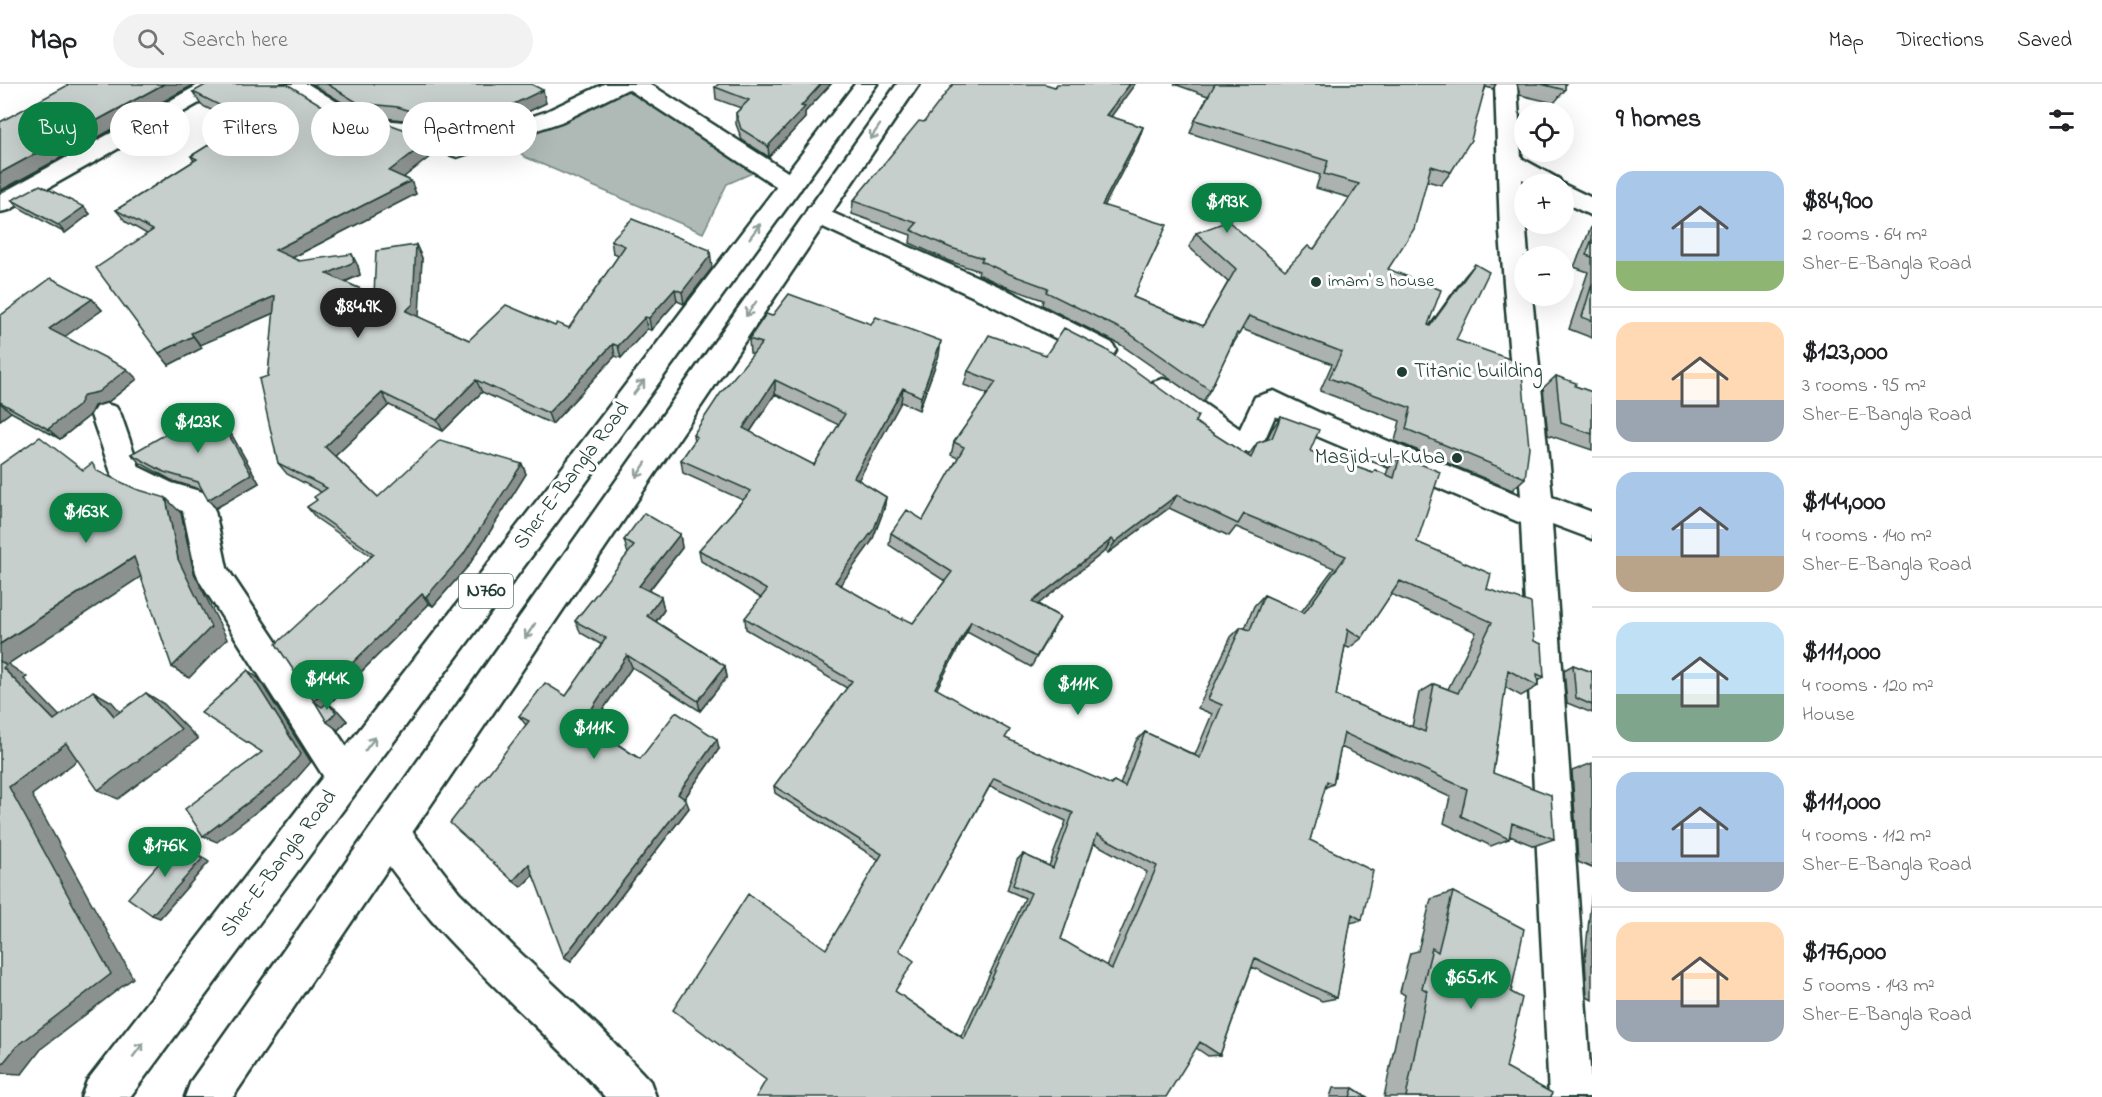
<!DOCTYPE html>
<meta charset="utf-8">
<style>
:root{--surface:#fff;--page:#f2f2f2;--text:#202124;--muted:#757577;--line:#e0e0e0;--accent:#0b8043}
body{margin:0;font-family:"Indie Flower",sans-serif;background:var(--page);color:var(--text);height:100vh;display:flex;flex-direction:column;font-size:22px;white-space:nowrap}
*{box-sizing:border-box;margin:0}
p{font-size:20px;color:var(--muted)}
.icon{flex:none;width:33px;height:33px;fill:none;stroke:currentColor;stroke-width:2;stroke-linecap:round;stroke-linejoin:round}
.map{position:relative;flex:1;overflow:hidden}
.drawer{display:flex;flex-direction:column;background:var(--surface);width:510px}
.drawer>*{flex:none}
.guide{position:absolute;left:18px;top:18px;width:570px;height:54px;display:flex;gap:12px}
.fabs{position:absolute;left:1514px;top:18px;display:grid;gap:12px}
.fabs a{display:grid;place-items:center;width:60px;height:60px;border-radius:50%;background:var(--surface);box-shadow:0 6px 24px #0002;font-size:30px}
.price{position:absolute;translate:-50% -51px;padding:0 14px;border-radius:21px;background:var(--accent);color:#fff;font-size:20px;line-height:39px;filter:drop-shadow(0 2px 3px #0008)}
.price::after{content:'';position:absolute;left:50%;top:36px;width:18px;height:14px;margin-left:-9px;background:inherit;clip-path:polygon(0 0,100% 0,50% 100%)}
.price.selected{background:#222;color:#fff}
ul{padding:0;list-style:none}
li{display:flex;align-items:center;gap:18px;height:150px;padding:0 24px}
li+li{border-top:2px solid var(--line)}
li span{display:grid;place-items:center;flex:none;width:168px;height:120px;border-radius:18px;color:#555}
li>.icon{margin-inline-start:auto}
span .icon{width:72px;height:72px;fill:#fffc;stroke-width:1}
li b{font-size:26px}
h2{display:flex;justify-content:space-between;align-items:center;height:72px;padding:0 24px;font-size:26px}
.tag{padding:0 21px;border-radius:27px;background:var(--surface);box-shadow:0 6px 24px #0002;font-size:21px;line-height:54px}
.tag.selected{background:var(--accent);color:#fff}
header{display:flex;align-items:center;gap:36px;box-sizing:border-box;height:84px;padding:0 30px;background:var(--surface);border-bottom:2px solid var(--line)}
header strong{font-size:28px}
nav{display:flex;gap:33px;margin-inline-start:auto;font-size:21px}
.search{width:420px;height:54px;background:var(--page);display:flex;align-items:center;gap:15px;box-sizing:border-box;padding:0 21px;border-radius:33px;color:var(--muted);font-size:22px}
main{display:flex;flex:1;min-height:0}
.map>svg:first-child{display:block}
.water{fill:#afbab7;stroke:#758883;stroke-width:1.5}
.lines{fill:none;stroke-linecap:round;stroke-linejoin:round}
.minor-casing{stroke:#1f3d34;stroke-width:5}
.trunk-casing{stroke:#1f3d34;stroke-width:5}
.minor{fill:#fff;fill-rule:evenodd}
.trunk{fill:#fff;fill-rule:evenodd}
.wall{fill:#abb2af;stroke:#1f3d34;stroke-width:1.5;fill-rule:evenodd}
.shaded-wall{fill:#8b918f;stroke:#1f3d34;stroke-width:1.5}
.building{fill:#c7cfcc;stroke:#1f3d34;stroke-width:1.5;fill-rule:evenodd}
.oneway{stroke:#8f9e9a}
.poi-dot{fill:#1f3d34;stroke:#fff;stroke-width:2}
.labels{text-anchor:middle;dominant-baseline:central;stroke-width:6;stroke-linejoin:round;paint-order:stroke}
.far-poi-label{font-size:18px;fill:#1f3d34;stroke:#fff;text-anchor:start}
.shield{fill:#fff;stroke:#627771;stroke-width:1.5}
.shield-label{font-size:20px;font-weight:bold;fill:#1f3d34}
.poi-label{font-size:21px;fill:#1f3d34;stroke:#fff;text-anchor:start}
.street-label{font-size:21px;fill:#1f3d34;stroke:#fff}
</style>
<header>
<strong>Map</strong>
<div class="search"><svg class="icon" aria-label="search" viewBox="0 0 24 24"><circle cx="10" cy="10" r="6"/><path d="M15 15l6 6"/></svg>Search here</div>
<nav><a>Map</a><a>Directions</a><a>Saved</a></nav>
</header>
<main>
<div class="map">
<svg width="1592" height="1013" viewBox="0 0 1592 1013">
<rect width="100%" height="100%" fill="#fff"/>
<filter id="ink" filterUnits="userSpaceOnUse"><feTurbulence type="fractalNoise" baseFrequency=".0167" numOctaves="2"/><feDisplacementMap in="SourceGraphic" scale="12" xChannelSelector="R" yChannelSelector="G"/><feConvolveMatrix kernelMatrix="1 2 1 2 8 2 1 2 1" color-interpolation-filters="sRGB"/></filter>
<g filter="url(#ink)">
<polygon class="water" points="630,4 752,89 727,100 703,149 525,73 506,56"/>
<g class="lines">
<defs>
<g id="minor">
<polygon points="200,0 227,0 224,5 9,126 0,128 0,110"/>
<polygon points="282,0 308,0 363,34 403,38 457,58 545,28 604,0 650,0 800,96 803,101 800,106 791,109 782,106 628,5 561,38 457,73 392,50 349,45 285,5"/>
<path d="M1495 0H1517L1521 74 1559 95 1562 100H1533L1522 95 1528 172H1524V212H1532L1552 413 1592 428V455L1552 440 1592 1013H1549L1521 439 1298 344 1275 332 1260 366C1222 378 1181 335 1153 314L1149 306 1153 298 1163 295 1173 298 1240 345 1255 313 1274 307 1318 328 1521 412 1500 149Z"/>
<polygon points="1562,100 1563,100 1592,114 1592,132 1563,118"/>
<polygon points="817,122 1007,206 1112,259 1116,266 1112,273 1102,276 1092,273 989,220 808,136 805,130 808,124"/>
<polygon points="106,320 116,323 121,331 139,383 172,399 206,409 215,427 227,484 358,680 364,693 358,706 345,711 332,706 200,498 196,488 183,427 153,418 115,400 91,331 96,323"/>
<path d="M390 732 404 737 459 808 514 863 601 945 650 997 656 1013H605C550 952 486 899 432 837 412 814 395 789 376 765L371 751 376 737Z"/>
</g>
<g id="trunk">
<polygon points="855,0 877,0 568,423 130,1013 81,1013 87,997 546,405"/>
<polygon points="897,0 919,0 233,1013 185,1013 191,997"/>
</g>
</defs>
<use href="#minor" class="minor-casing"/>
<use href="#trunk" class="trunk-casing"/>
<use href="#minor" class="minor"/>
<use href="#trunk" class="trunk"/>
</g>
<g class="wall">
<polygon points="312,0 531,0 546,19 501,41 459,55 403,36 364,32"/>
<polygon points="719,0 831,0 805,28 805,34 769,73 742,56 736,40 736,29 741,24 716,15 715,3"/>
<polygon points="1174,0 1496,0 1493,5 1486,3 1451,88 1441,101 1427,97 1388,185 1429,242 1464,193 1475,180 1456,256 1525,394 1512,406 1395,357 1400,337 1320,307 1332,280 1242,245 1232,262 1231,262 1210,306 1203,318 1121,261 1042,221 1043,216 1004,202 978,190 979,187 949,177 910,159 911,151 852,130 853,117 924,38 1111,33 1143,43 1138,57 1104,122 1161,154 1133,213 1203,242 1228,198 1189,163 1196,149 1285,186 1314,165 1350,114 1316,104 1320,91 1190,49 1195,36 1208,12"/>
<polygon points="1517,0 1567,0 1565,1 1565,6 1554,19 1520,11"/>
<polygon points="193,8 342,34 436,68 403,93 411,97 416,110 292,174 299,177 358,182 360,191 345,198 374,211 416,161 422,174 418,233 469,256 555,242 569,244 619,171 613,169 611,156 712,184 684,220 677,217 651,246 647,245 621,274 615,272 552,340 482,308 443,347 389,321 335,372 378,413 522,380 526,390 469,481 433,522 429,520 329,620 338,627 347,637 338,646 320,622 314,617 371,472 316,434 307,423 316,417 321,408 287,390 278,379 268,292 274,229 200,261 202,264 169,281 159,269 147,150 126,138 116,126 194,77 191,72 241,41 201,21"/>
<polygon points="12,116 84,123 90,130 65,149 18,123"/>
<polygon points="1592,141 1592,254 1569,245 1588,188 1574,183"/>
<polygon points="92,215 102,226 64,252 137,295 108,318 94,322 89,332 60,355 11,328 0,336 0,232"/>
<path d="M772 232 939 271 919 326 901 318 858 396 886 413 884 425 872 457 840 501 902 536 913 539 945 497 889 461 891 449 923 436 958 374 951 371 954 358 988 310 964 301 968 287 1195 338 1248 372 1257 359 1267 355 1272 345 1281 332 1310 367 1372 389 1375 386 1386 391 1388 385 1400 372 1417 458 1487 505 1534 557 1544 593 1538 597V602L1521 612 1505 603 1493 689 1554 755 1534 762 1510 752 1509 755 1491 762 1444 739 1450 713 1341 663 1333 700 1324 704 1310 756 1362 836 1350 839 1337 914 1322 917 1252 883 1220 971 1208 972 1196 964 766 996 826 865 879 776 775 709 774 702 847 604 746 545 745 534 761 514 701 477 699 466 743 416 683 389 681 376 694 358 693 351 753 270 750 269 749 255ZM775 310 839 341 814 381 750 348ZM1169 424 1229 452 1236 443 1334 484 1301 528 1264 511 1254 522 1245 544 1241 543 1231 553 1198 624 1212 630 1195 671 1145 648 1136 657 1120 701 1114 697 1110 701 1005 654 936 605 967 548 1031 583 1060 533 1038 520 1105 467 1108 469ZM1391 510 1476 548 1448 605 1434 600 1419 609 1412 643 1336 612 1345 562 1349 564 1362 554ZM990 702 1066 737 1049 782 1023 770 1017 776 1007 806 1025 814 961 952 895 907 899 866ZM1094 759 1147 788 1106 882 1061 855Z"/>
<polygon points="1556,292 1575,302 1592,308 1592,366 1548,351 1543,304"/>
<polygon points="218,332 226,341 259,399 216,424 202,406 173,397 140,379 131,370"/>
<polygon points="680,450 682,464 649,507 661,513 664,526 656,538 725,582 727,593 700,627 632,583 591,643 640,675 719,665 684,715 689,724 571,877 533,791 521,803 513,797 526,641 519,632 566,612 602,561 581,549 575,537 628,470 624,456"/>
<polygon points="1573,581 1592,588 1592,629 1567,619 1564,586"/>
<polygon points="1592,679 1592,784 1578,778 1572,687"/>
<polygon points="1592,806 1592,916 1587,913 1585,874"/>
<polygon points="1453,808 1511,908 1506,984 1551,1013 1384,1013 1405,911 1400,908 1410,869 1418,867 1431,815"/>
<polygon points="1333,1004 1353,1004 1367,1013 1330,1013"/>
</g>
<g class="shaded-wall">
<polygon points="164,0 195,0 0,107 0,89"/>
<polygon points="821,0 831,0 805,28 805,34 769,73 768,62 801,22"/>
<polygon points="1130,0 1135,0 1102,45 1106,31"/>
<polygon points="543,6 546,19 501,41 459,55 455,42"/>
<polygon points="1143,43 1138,57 1098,134 1102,121"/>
<polygon points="431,55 436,68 395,100 389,87"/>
<polygon points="411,97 416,110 282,179 275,166"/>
<polygon points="84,123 90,130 65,149 58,141"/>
<polygon points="416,161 422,174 419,233 412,239 406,227"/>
<polygon points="710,166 712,184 684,220 682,208"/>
<polygon points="352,170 358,182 360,191 334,202 327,190"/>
<polygon points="675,205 677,217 651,246 649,234"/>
<polygon points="275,212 283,225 200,261 191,249"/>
<polygon points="92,215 102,226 60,256 49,245"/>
<polygon points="645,233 647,245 621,274 618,262"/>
<polygon points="193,252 202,264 169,281 159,269"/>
<polygon points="941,257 939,271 919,326 921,313"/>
<polygon points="613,260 615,272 552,340 548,329"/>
<polygon points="127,285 137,295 108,318 94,322 89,332 60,355 48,345 84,311"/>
<polygon points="476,296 482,308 443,347 437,336"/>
<polygon points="775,296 775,310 744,357 743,344"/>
<polygon points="903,304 901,318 853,406 854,393"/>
<polygon points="382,309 389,321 333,374 325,363"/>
<polygon points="0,319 11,328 0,336"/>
<polygon points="218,332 226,341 259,399 216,424 208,416"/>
<polygon points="522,380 526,390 469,481 433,522 426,513"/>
<polygon points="1177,411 1169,424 1108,469 1115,458"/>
<polygon points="886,413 884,425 872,457 834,510 835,498"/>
<polygon points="166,414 181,429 194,489 227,555 189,594 172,583 178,475"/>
<polygon points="680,450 682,464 643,514 639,502"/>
<polygon points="1112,455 1105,467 1027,529 1032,518"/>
<polygon points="134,473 151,486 8,580 27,593 24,595 74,647 54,636 3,584 0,577 0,560"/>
<polygon points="422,510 429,520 329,620 338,627 347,637 338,646 327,638 324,625 314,617"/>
<polygon points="661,513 664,526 651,544 647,532"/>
<polygon points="971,537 967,548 932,614 935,604"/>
<polygon points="627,571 632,583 588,648 583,638"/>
<polygon points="725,582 727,593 700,627 698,617"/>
<polygon points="248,586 259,595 311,678 290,702 217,758 203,752 278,696"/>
<polygon points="93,607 112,618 133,643 114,632"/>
<polygon points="146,609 164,620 198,655 118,715 98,706"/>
<polygon points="717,655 719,665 681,719 678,710"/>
<polygon points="66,659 87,669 32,711 133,894 42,964 22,990 0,989 9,703"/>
<polygon points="686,716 689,724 571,877 564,873"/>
<polygon points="178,758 186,761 209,778 160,834 152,831"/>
<polygon points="529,780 537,787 521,803 513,797"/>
</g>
<g class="building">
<polygon points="70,0 164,0 0,89 0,38"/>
<polygon points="207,0 287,0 342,34 386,39 431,55 389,87 411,97 275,166 299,177 352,170 354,178 327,190 374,211 376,167 416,161 413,220 406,227 469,256 506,221 555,242 557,239 569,244 625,162 611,156 632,135 710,166 710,172 682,208 675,205 649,234 645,233 618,262 613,260 548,329 476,296 437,336 382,309 325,363 378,413 440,356 522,380 463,471 426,513 422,510 314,617 276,560 374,470 307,423 317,416 314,413 327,404 278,379 259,295 268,292 275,212 191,249 193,252 159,269 96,184 153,146 116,126 197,75 191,72 249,36 193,8"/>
<polygon points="327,0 531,0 543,6 497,28 455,42 398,23 358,19"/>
<polygon points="719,0 821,0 801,22 805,23 768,62 741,45 736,29 749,16 715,3"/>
<polygon points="953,0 1045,0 1055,3 1057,0 1130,0 1106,31 1143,43 1102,121 1167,141 1133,213 1203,242 1236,185 1196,149 1228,137 1285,186 1308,162 1314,165 1359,100 1324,90 1328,77 1195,36 1215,0 1486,0 1471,56 1451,88 1431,82 1414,145 1388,185 1441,206 1428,241 1430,242 1475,180 1489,188 1456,256 1521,279 1529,363 1525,394 1406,345 1411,324 1329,294 1342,268 1249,232 1239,250 1237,249 1210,306 1127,248 1046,208 1048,204 1007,189 981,177 983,174 951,164 911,146 917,139 853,117 919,37 924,38"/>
<polygon points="1541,0 1565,0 1565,6"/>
<polygon points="40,101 84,123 58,141 12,116"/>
<polygon points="1592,155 1592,173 1586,171"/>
<polygon points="51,194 92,215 49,245 127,285 98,308 84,311 78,322 48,345 0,318 0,232"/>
<polygon points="1592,200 1592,237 1582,233"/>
<path d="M789 210 871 240 876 233 941 257 921 313 903 304 854 393 886 413 874 445 835 498 902 536 903 534 913 539 952 488 891 449 907 426 923 436 964 363 954 358 996 298 968 287 989 251 1046 271 1064 244 1105 265 1198 332 1195 338 1251 374 1257 359 1272 354 1281 332 1319 346 1310 367 1373 389 1375 386 1394 394 1400 372 1440 388 1417 458 1491 490 1487 505 1531 519 1534 557 1542 560 1544 593 1537 590 1538 602 1508 586 1493 689 1551 711 1554 755 1512 739 1509 755 1461 732 1467 705 1344 649 1333 700 1327 697 1310 756 1373 787 1362 836 1352 830 1337 914 1255 874 1220 971 1200 958 1166 1013H756L766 996 673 926 748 810 826 865 882 770 774 702 852 597 745 534 767 506 699 466 751 407 681 376 697 353 693 351 720 310 762 259 749 255 766 230 772 232ZM775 296 845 330 814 381 743 344ZM1177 411 1238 440 1244 430 1346 472 1304 529 1264 511 1250 546 1241 543 1208 615 1222 621 1200 674 1145 648 1125 703 1114 697 1112 701 1005 654 1010 646 935 604 971 537 1036 573 1060 533 1032 518 1112 455 1115 458ZM1400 497 1492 538 1458 609 1434 600 1425 648 1336 612 1348 545 1362 554ZM994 694 1073 729 1053 784 1023 770 1013 801 1031 809 964 955 895 907 914 877 899 866ZM1097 750 1157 782 1112 885 1061 855Z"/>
<polygon points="1556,292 1576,299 1575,302 1592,308 1592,350 1561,339"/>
<polygon points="207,326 218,332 251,390 208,416 198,398 164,388 131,370 180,342 178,339"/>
<polygon points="40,353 83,386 92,379 97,387 136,405 166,414 178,475 211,543 172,583 134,473 0,560 0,381"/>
<polygon points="644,429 680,450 639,502 661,513 647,532 725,582 698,617 627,571 583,638 640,675 676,628 717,655 678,710 686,716 564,873 529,780 513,797 450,739 529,637 519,632 545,599 566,612 606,554 575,537 634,462 624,456"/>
<polygon points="0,577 6,581 3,584 54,636 93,607 114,632 146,609 181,645 98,706 66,659 9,703 111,890 16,963 0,983"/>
<polygon points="1573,581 1592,588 1592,621 1576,614"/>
<polygon points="248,586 301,670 278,696 203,752 185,725 262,668 201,629"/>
<polygon points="315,618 322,623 327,619 336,628 327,638"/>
<polygon points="178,758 202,775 152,831 128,814"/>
<polygon points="1453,808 1524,845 1511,908 1522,914 1506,984 1552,1009 1551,1013 1406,1013 1427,907 1422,904 1432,864 1438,868"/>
<polygon points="1353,1004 1367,1013 1350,1013"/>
</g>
<defs><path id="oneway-shaft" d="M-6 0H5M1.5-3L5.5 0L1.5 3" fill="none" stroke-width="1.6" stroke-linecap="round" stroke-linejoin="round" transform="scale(1.5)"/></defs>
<g class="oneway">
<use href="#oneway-shaft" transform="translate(875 48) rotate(125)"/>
<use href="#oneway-shaft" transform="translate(755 147) rotate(-53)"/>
<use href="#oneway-shaft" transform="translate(751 225) rotate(125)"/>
<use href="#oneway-shaft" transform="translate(639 303) rotate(-53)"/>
<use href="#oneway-shaft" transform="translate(641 386) rotate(124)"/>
<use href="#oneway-shaft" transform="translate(530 547) rotate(124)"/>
<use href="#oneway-shaft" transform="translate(370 660) rotate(-53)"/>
<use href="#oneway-shaft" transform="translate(138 966) rotate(-53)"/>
</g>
</g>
<g class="poi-dot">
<circle cx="1316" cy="198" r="6"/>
<circle cx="1402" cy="288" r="6"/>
<circle cx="1457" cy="374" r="6"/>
</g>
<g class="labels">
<g class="far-poi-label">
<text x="1328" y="198">imam' s house</text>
</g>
<rect class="shield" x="459" y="490" width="54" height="34" rx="4.5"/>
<g class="shield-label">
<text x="486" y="507">N760</text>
</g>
<g class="poi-label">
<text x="1414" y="288">Titanic building</text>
<text x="1445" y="374" text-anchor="end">Masjid-ul-Kuba</text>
</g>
<g class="street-label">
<text transform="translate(572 392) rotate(-53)">Sher-E-Bangla Road</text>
<text transform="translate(279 780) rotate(-53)">Sher-E-Bangla Road</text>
</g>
</g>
</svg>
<div class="fabs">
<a><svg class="icon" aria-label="locate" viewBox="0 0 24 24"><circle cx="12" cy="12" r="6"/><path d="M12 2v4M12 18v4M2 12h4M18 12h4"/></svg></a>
<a>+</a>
<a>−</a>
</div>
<b class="price" style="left:1227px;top:150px">$193K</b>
<b class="price selected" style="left:358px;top:255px">$84.9K</b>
<b class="price" style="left:198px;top:370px">$123K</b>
<b class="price" style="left:86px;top:460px">$163K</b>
<b class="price" style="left:327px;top:627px">$144K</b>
<b class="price" style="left:1078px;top:632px">$111K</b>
<b class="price" style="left:594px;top:676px">$111K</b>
<b class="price" style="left:165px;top:794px">$176K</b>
<b class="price" style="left:1471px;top:926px">$65.1K</b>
<div class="guide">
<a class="tag selected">Buy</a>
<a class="tag">Rent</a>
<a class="tag">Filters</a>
<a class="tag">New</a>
<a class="tag">Apartment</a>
</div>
</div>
<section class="drawer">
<h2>9 homes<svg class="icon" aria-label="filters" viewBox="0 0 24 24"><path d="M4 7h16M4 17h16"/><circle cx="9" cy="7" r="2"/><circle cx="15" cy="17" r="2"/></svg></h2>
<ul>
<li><span style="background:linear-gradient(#a9c7e8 75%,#8fb573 0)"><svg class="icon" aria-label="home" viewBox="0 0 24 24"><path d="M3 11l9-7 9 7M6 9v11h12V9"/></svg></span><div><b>$84,900</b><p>2 rooms · 64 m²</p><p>Sher-E-Bangla Road</p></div></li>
<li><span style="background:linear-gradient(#ffd9b3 65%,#9aa5b1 0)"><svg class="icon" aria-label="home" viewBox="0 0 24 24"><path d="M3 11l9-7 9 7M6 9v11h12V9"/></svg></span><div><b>$123,000</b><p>3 rooms · 95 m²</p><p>Sher-E-Bangla Road</p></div></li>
<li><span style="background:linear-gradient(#a9c7e8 70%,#b9a48a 0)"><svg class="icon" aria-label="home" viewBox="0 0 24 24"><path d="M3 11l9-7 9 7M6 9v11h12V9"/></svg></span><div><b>$144,000</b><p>4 rooms · 140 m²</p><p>Sher-E-Bangla Road</p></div></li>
<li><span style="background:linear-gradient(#bfe0f5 60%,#7fa58c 0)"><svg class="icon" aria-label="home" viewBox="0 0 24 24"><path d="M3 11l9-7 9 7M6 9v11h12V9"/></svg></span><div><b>$111,000</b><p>4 rooms · 120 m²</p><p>House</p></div></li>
<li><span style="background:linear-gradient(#a9c7e8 75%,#9aa5b1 0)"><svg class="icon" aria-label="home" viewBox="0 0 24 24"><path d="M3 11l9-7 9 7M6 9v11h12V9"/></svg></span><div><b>$111,000</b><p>4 rooms · 112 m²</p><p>Sher-E-Bangla Road</p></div></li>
<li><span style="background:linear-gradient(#ffd9b3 65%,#9aa5b1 0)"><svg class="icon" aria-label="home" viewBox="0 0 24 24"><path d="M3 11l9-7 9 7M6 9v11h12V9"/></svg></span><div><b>$176,000</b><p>5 rooms · 143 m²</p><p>Sher-E-Bangla Road</p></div></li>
</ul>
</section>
</main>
